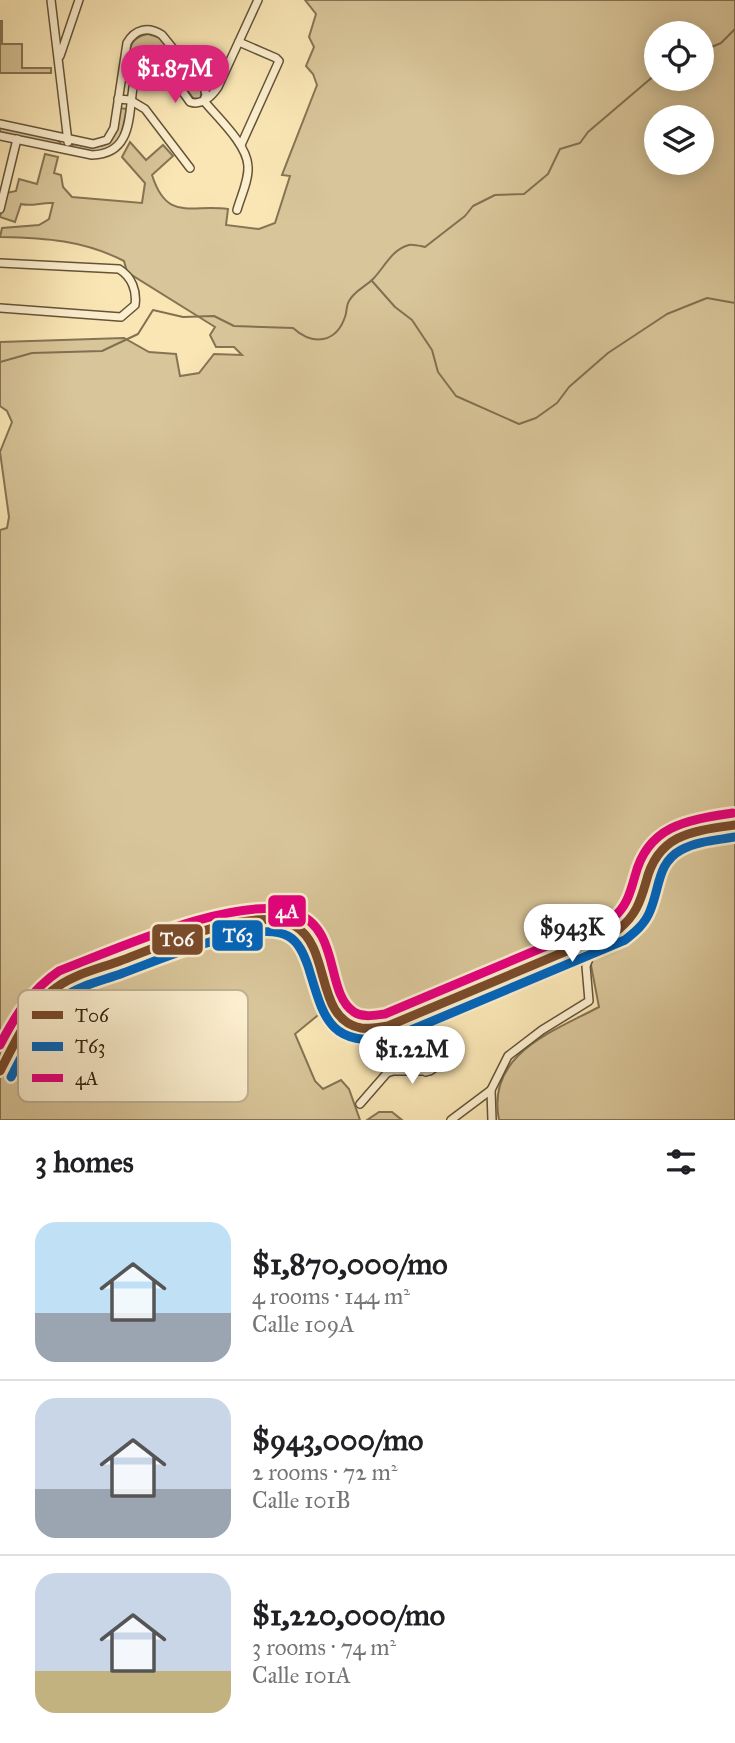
<!DOCTYPE html>
<meta charset="utf-8">
<style>
:root{--surface:#fff;--page:#f2f2f2;--text:#202124;--muted:#757577;--line:#e0e0e0;--accent:#db2777}
body{margin:0;font-family:"IM FELL Great Primer",serif;background:var(--page);color:var(--text);height:100vh;display:flex;flex-direction:column;font-size:26px;white-space:nowrap}
*{box-sizing:border-box;margin:0}
p{font-size:23px;color:var(--muted)}
.icon{flex:none;width:38px;height:38px;fill:none;stroke:currentColor;stroke-width:2;stroke-linecap:round;stroke-linejoin:round}
.map{position:relative;height:1120px;overflow:hidden}
.drawer{display:flex;flex-direction:column;background:var(--surface);flex:1}
.drawer>*{flex:none}
.controls{position:absolute;left:644px;top:21px;display:grid;gap:14px}
.controls a{display:grid;place-items:center;width:70px;height:70px;border-radius:50%;background:var(--surface);box-shadow:0 4px 18px #0003;font-size:35px}
.price{position:absolute;translate:-50% -60px;padding:0 16px;border-radius:24px;background:#fff;color:#222;font-size:23px;line-height:46px;filter:drop-shadow(0 2px 4px #0008)}
.price::after{content:'';position:absolute;left:50%;top:42px;width:21px;height:16px;margin-left:-10px;background:inherit;clip-path:polygon(0 0,100% 0,50% 100%)}
.price.on{background:var(--accent);color:#fff}
ul{padding:0;list-style:none}
li{display:flex;align-items:center;gap:21px;height:175px;padding:0 35px}
li+li{border-top:2px solid var(--line)}
li span{display:grid;place-items:center;flex:none;width:196px;height:140px;border-radius:21px;color:#555}
li>.icon{margin-inline-start:auto}
span .icon{width:84px;height:84px;fill:#fffc;stroke-width:1}
li b{font-size:30px}
h2{display:flex;justify-content:space-between;align-items:center;height:84px;padding:0 35px;font-size:30px}
.map>svg:first-child{display:block}
.green{fill:#d8c599;stroke:#857454;stroke-width:2;fill-rule:evenodd}
.lines{fill:none;stroke-linecap:round;stroke-linejoin:round}
.stream{stroke:#817051;stroke-width:2}
.minor-casing{stroke:#645438;stroke-width:10}
.primary-casing{stroke:#32230f;stroke-width:13}
.minor{stroke:#fcefcf;stroke-width:7}
.primary{stroke:#fae6b5;stroke-width:10}
.bus-1-casing{stroke:#fcefcf;stroke-width:14}
.bus-2-casing{stroke:#fcefcf;stroke-width:14}
.bus-3-casing{stroke:#fcefcf;stroke-width:14}
.bus-1{stroke:#7a4b2a;stroke-width:9}
.bus-2{stroke:#0065bd;stroke-width:9}
.bus-3{stroke:#e5007d;stroke-width:9}
.key{fill:#fcefcf;stroke:#bfb295;stroke-width:2}
.key-label{font-size:19px;fill:#32230f}
.line-badge{stroke:#fcefcf;stroke-width:2.5}
.badge-label{font-size:19px;text-anchor:middle;font-weight:bold;fill:#fff}
</style>
<div class="map">
<svg width="735" height="1120" viewBox="0 0 735 1120">
<rect width="100%" height="100%" fill="#fae6b5"/>
<filter id="stains"><feTurbulence type="fractalNoise" baseFrequency=".00286" numOctaves="4"/><feColorMatrix values="0 0 0 0 .2 0 0 0 0 .09 0 0 0 0 .02 0 0 0 .5 -.17"/></filter>
<radialGradient id="worn" r=".72"><stop offset=".6" stop-color="#630" stop-opacity="0"/><stop offset="1" stop-color="#630" stop-opacity=".3"/></radialGradient>
<g class="green">
<path d="M305 0H735V1120H499C486 1054 552 1032 599 1007L585 934 404 1010 362 1021 334 1002 295 1034 315 1081 323 1089 341 1080 349 1089 360 1120H0V530L7 528 9 517 0 452 12 422 7 411 0 406V342L124 338 149 352 176 354 180 376 199 373 214 354 242 355 234 347H216L210 335 215 327 127 272 124 261C83 240 46 238 0 237L2 228 39 225 49 219 53 203C42 202 32 207 21 204L15 222 0 217 6 193 16 191 19 179 37 184 45 154 58 157 54 173 61 175 63 187 72 197 142 203 145 183 122 157 130 142 146 160 163 145 173 156 152 175C167 222 190 204 228 209L226 225 259 229 275 223 290 176 282 175 317 85 313 74 306 66 314 47 309 37 316 14ZM656 33H702V79H656ZM656 117H702V163H656Z"/>
<polygon points="0,21 2,21 2,44 22,44 22,68 51,68 51,73 0,73"/>
<path d="M148 34 161 38 180 63 171 70C160 57 147 47 135 65H126C129 49 130 37 148 34Z"/>
<polygon points="186,70 202,91 200,99 193,98 177,76"/>
<path d="M120 108 127 109C121 148 112 158 72 148L73 144C110 151 116 144 120 108Z"/>
<polygon points="0,128 58,140 62,146 0,133"/>
<polygon points="379,1112 392,1112 402,1120 367,1120"/>
</g>
<g class="lines">
<g class="stream">
<polyline points="702,51 721,43 735,29"/>
<polyline points="372,281 395,307 412,320 432,350 438,372 456,396 519,424 536,418 557,403 569,387 608,353 667,314 707,298 735,303"/>
<path d="M0 362 32 353 102 351 138 334 153 310 183 317 214 316 234 326 293 328C313 346 336 343 345 317 347 312 346 306 349 301 354 291 365 287 373 279 384 268 392 249 409 245 413 244 420 246 425 247L465 216 473 206 495 195 524 194 548 174 560 149 580 143 588 132 656 74"/>
</g>
<defs>
<g id="minor">
<polyline points="51,0 68,142"/>
<polyline points="239,42 276,58 279,61 241,145"/>
<polyline points="60,56 79,0"/>
<polyline points="172,75 186,63"/>
<polyline points="118,99 130,100 145,109 190,168"/>
<path d="M204 101C217 117 247 144 248 166 249 180 241 196 237 210"/>
<path d="M0 124 93 144 107 140 114 128 127 43C135 29 148 26 162 35L204 87 206 95 204 100"/>
<path d="M0 136 92 155C142 154 124 96 139 64L147 58 160 60 190 102C202 106 212 96 218 87L258 0"/>
<polyline points="0,209 17,139"/>
<path d="M0 263 119 269C132 277 137 291 135 305L121 317 0 308"/>
<polyline points="419,1013 426,1072"/>
<polyline points="360,1104 387,1073 393,1071 430,1071 451,1056"/>
<polyline points="451,1120 491,1090"/>
<polyline points="492,1120 491,1090 508,1056 542,1030 589,1001 586,966 597,939"/>
</g>
<path id="primary" d="M0 1071C18 1039 32 1003 64 982L203 931C224 924 274 915 294 925 339 947 307 1046 388 1026L619 929C658 906 631 860 677 838 694 830 716 828 735 825"/>
</defs>
<use href="#minor" class="minor-casing"/>
<use href="#primary" class="primary-casing"/>
<use href="#minor" class="minor"/>
<use href="#primary" class="primary"/>
<defs>
<path id="bus-1" d="M0 1071C15 1043 28 1012 52 991 70 975 98 969 120 961 158 947 258 903 295 926 332 948 314 1019 361 1028 369 1029 380 1027 388 1026L619 929C635 916 640 903 646 882 658 834 692 831 735 825"/>
<path id="bus-2" d="M11 1077C26 1049 39 1017 64 997 80 985 105 980 123 973 157 961 255 918 288 936 299 942 304 955 308 966 324 1018 328 1047 392 1038L625 940C635 932 645 924 650 911 660 888 657 863 681 850 697 841 718 840 735 837"/>
<path id="bus-3" d="M0 1045C15 1016 31 990 59 971 114 950 241 892 296 913 341 930 325 993 354 1012 363 1018 375 1015 385 1014L613 918C627 906 630 893 635 876 648 825 688 820 733 813"/>
</defs>
<use href="#bus-1" class="bus-1-casing"/>
<use href="#bus-2" class="bus-2-casing"/>
<use href="#bus-3" class="bus-3-casing"/>
<use href="#bus-1" class="bus-1"/>
<use href="#bus-2" class="bus-2"/>
<use href="#bus-3" class="bus-3"/>
</g>
<rect x="18" y="990" width="230" height="112" rx="10" class="key"/>
<rect x="32" y="1011" width="31" height="8" fill="#7a4b2a"/>
<rect x="32" y="1042" width="31" height="9" fill="#0065bd"/>
<rect x="32" y="1074" width="31" height="8" fill="#e5007d"/>
<g class="key-label">
<text x="75" y="1022">T06</text>
<text x="75" y="1053">T63</text>
<text x="75" y="1085">4A</text>
</g>
<g class="line-badge">
<rect x="267" y="894" width="40" height="34" rx="7" fill="#e5007d"/>
<rect x="211" y="919" width="53" height="33" rx="7" fill="#0065bd"/>
<rect x="151" y="923" width="53" height="33" rx="7" fill="#7a4b2a"/>
</g>
<g class="badge-label">
<text x="287" y="918">4A</text>
<text x="238" y="942">T63</text>
<text x="177" y="946">T06</text>
</g>
<rect width="100%" height="100%" filter="url(#stains)"/>
<rect width="100%" height="100%" fill="url(#worn)"/>
</svg>
<div class="controls">
<a><svg class="icon" aria-label="locate" viewBox="0 0 24 24"><circle cx="12" cy="12" r="6"/><path d="M12 2v4M12 18v4M2 12h4M18 12h4"/></svg></a>
<a><svg class="icon" aria-label="layers" viewBox="0 0 24 24"><path d="M12 4l9 5-9 5-9-5zM3 14l9 5 9-5"/></svg></a>
</div>
<b class="price on" style="left:175px;top:105px">$1.87M</b>
<b class="price" style="left:572px;top:964px">$943K</b>
<b class="price" style="left:412px;top:1086px">$1.22M</b>
</div>
<section class="drawer">
<h2>3 homes<svg class="icon" aria-label="filters" viewBox="0 0 24 24"><path d="M4 7h16M4 17h16"/><circle cx="9" cy="7" r="2"/><circle cx="15" cy="17" r="2"/></svg></h2>
<ul>
<li><span style="background:linear-gradient(#bfe0f5 65%,#9aa5b1 0)"><svg class="icon" aria-label="home" viewBox="0 0 24 24"><path d="M3 11l9-7 9 7M6 9v11h12V9"/></svg></span><div><b>$1,870,000/mo</b><p>4 rooms · 144 m²</p><p>Calle 109A</p></div></li>
<li><span style="background:linear-gradient(#c9d6e8 65%,#9aa5b1 0)"><svg class="icon" aria-label="home" viewBox="0 0 24 24"><path d="M3 11l9-7 9 7M6 9v11h12V9"/></svg></span><div><b>$943,000/mo</b><p>2 rooms · 72 m²</p><p>Calle 101B</p></div></li>
<li><span style="background:linear-gradient(#c9d6e8 70%,#c2b280 0)"><svg class="icon" aria-label="home" viewBox="0 0 24 24"><path d="M3 11l9-7 9 7M6 9v11h12V9"/></svg></span><div><b>$1,220,000/mo</b><p>3 rooms · 74 m²</p><p>Calle 101A</p></div></li>
</ul>
</section>
